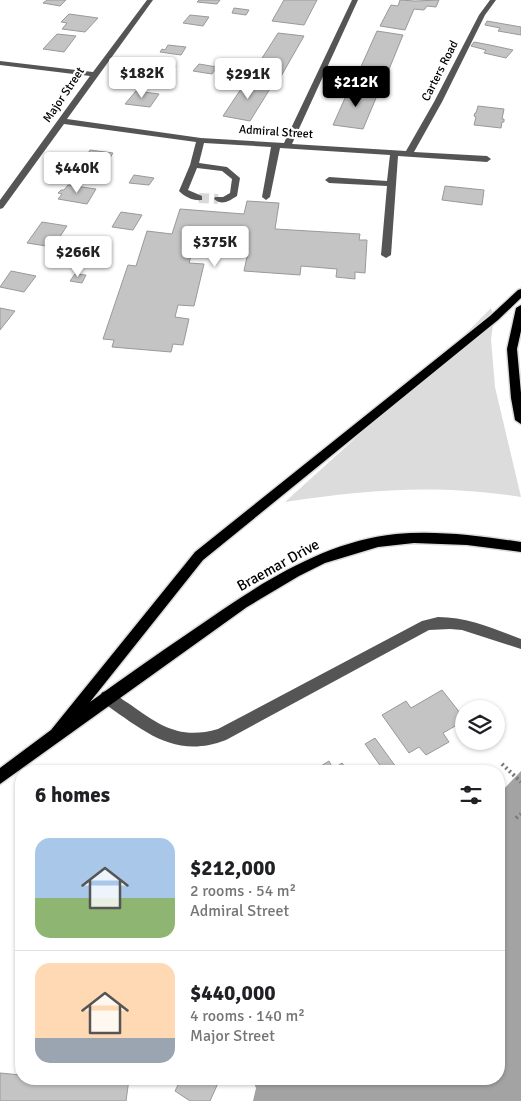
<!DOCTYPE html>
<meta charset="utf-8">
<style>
:root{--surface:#fff;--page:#f2f2f2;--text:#202124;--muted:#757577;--line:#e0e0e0;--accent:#000}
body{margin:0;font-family:Signika,sans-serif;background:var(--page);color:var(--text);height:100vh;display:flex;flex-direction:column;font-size:19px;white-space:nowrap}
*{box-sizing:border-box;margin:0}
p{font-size:16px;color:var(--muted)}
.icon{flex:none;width:28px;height:28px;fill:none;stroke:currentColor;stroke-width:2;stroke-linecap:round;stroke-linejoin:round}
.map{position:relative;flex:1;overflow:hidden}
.side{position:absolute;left:15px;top:765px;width:490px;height:320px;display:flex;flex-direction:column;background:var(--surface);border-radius:20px;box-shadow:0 1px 4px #0004}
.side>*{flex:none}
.tools{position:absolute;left:455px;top:700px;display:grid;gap:10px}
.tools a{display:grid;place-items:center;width:50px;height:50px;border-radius:50%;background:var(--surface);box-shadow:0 1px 4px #0004;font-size:25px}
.price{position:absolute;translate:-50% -42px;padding:0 11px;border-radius:5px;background:#fff;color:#222;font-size:16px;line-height:32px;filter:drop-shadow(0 1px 2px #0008)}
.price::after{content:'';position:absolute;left:50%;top:30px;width:15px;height:11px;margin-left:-8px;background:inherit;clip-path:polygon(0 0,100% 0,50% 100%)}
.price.active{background:var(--accent);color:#fff}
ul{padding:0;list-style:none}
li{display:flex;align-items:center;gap:15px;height:125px;padding:0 20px}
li+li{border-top:1px solid var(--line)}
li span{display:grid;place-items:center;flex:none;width:140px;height:100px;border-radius:15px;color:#555}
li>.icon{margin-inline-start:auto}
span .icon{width:60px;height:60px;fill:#fffc;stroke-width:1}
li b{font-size:21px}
h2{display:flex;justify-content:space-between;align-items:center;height:60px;padding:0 20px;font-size:21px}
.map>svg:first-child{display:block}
.green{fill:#dcdcdc}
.water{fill:#a3a3a3}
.building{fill:#c4c4c4;stroke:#999}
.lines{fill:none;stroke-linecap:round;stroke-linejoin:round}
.minor-tunnel{stroke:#d9d9d9;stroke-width:10;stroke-dasharray:10 5;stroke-linecap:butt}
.major-casing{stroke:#dbdbdb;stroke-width:3}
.path{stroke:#777;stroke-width:4;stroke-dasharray:2 3;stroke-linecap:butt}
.minor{fill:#555;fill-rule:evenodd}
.major{fill:#000;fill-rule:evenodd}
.labels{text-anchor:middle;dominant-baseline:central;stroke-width:4.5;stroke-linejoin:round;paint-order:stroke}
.far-street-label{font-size:12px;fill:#000;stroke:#fff}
.street-label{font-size:15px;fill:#000;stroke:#fff}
</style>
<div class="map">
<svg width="521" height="1101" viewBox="0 0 521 1101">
<rect width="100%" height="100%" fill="#fff"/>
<path class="green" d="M491 308 494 318 491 339 495 387 521 497C438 484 368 489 285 502L423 377Z"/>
<polygon class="water" points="521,771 521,1101 253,1101 256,1088 252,1079 499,1079 499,794"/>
<g class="building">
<polygon points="47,0 66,0 60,6 43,3"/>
<polygon points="199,0 220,0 217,4 197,2"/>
<polygon points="284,0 317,0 304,25 272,21"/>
<polygon points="400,0 415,1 439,0 436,7 427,6 424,10 414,9 405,30 380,26 391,5 398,6"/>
<polygon points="234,8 249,10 246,15 232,13"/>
<polygon points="69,14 98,18 85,32 62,29 67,23 61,22"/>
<polygon points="190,15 209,17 203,26 183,23"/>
<polygon points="487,21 521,27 521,35 498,31 500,28 485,25"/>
<polygon points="377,31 403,35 383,84 355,80"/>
<polygon points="278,33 304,36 280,78 252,74"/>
<polygon points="57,34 76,36 64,52 43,49"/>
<polygon points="474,42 490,45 513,50 506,58 484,53 486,50 471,46"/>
<polygon points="168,45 186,47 181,55 160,52 162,49 165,50"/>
<polygon points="155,63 176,66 165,82 144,79"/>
<polygon points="199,64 217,67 212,74 193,71"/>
<polygon points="247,80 273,84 250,121 223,116"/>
<polygon points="350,87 379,91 363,129 333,125"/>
<polygon points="136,91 159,94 150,107 125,104"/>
<polygon points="478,106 504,109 502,119 504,119 504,122 502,122 501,128 474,125 476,117 474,116 475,113 476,113"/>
<polygon points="90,150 113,153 102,171 79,168"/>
<polygon points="134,175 154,178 149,185 129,183"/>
<polygon points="68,185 96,189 87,204 58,199 62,194 58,193 61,190 64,190"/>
<polygon points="445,186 484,190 482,205 442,200"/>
<polygon points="247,201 279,203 275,229 360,234 359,240 367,240 365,273 355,272 355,279 336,277 337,269 301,266 300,275 244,271 248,252 193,248 189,263 204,264 194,306 178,305 175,317 189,319 183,345 173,344 171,352 112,347 114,340 103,339 128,265 136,266 147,231 172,234 180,209 244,214"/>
<polygon points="121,212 142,215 133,230 112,227"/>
<polygon points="42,222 67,226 53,247 27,243"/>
<polygon points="74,249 84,251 81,257 71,255"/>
<polygon points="11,271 36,276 24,292 0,287"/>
<polygon points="75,274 86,275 82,283 70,281"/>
<polygon points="0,308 15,311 0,330"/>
<polygon points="442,690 464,718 464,721 443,733 449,742 426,755 419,747 409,753 382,715 406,701 411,708"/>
<polygon points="375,738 396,767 389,771 384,771 365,744"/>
<polygon points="329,761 333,769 342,763 348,771 301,771 310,766 313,771"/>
<polygon points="0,1073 21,1075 21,1073 21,1079 129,1079 126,1101 0,1101"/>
<polygon points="181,1079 217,1079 219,1081 210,1101 190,1101 175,1091"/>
</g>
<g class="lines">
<polyline class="minor-tunnel" points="199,198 218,199"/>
<defs>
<g id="major">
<path d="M521 289V298L498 320 203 560 90 702C123 678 156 655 190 632 252 589 319 542 396 534 438 530 480 536 521 542V552L467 545 414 543 378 547 325 563 299 576 247 607 0 784V768L51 730 195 552 490 316 518 290Z"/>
<polygon points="521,305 521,331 517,349 521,393 521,424 515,420 511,398 507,349 516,308"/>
</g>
</defs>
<use href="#major" class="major-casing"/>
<g class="path">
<polyline points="502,764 521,782"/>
<polyline points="516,818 521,814"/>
<polyline points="499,852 502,855"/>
</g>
<g class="minor">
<path d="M147 0H153L67 119 201 138 284 143 352 0H358L292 144 406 151 434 102 479 15 490 0H496L485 15 442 102 414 152 487 156 491 159 487 162 398 156 391 255 386 258 381 255 387 186 329 183 325 180 329 177 387 181 390 155 280 148 270 197 266 200 262 197 271 147 204 143 199 163 227 167 240 178 237 196C229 201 222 206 214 199L215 197H223L230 193 232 179 222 171 197 168 188 190 202 196V200C193 201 185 197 179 191L190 165 196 142 64 124 3 208 0 209V200L90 76 0 65V61L93 72Z"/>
<path d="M438 617C468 617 494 629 521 639V649L462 630 450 629 429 630 226 740C174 760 143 730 102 702L100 697 102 692 107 691C116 694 123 700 131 705 160 726 181 740 218 729L422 621Z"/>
</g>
<use href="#major" class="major"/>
</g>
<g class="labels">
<g class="far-street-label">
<text transform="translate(440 71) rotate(-63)">Carters Road</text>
<text transform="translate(64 95) rotate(-56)">Major Street</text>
<text transform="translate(276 132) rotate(4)">Admiral Street</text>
</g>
<g class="street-label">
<text transform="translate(278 565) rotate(-29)">Braemar Drive</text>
</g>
</g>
</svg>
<div class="tools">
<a><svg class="icon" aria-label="layers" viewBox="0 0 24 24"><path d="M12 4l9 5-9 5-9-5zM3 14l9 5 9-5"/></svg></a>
</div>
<b class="price" style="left:142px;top:99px">$182K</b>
<b class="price" style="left:248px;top:100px">$291K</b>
<b class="price active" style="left:356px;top:108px">$212K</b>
<b class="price" style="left:77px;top:194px">$440K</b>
<b class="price" style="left:215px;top:268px">$375K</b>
<b class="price" style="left:78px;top:278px">$266K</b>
<section class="side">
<h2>6 homes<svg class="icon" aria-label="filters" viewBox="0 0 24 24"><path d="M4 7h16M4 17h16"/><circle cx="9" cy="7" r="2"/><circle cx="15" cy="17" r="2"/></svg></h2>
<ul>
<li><span style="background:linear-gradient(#a9c7e8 60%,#8fb573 0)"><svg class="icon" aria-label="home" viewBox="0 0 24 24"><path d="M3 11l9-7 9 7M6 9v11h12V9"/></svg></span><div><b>$212,000</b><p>2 rooms · 54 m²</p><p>Admiral Street</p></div></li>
<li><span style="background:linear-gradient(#ffd9b3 75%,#9aa5b1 0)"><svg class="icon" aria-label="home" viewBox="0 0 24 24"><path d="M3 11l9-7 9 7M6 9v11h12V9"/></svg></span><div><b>$440,000</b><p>4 rooms · 140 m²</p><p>Major Street</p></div></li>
</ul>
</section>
</div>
